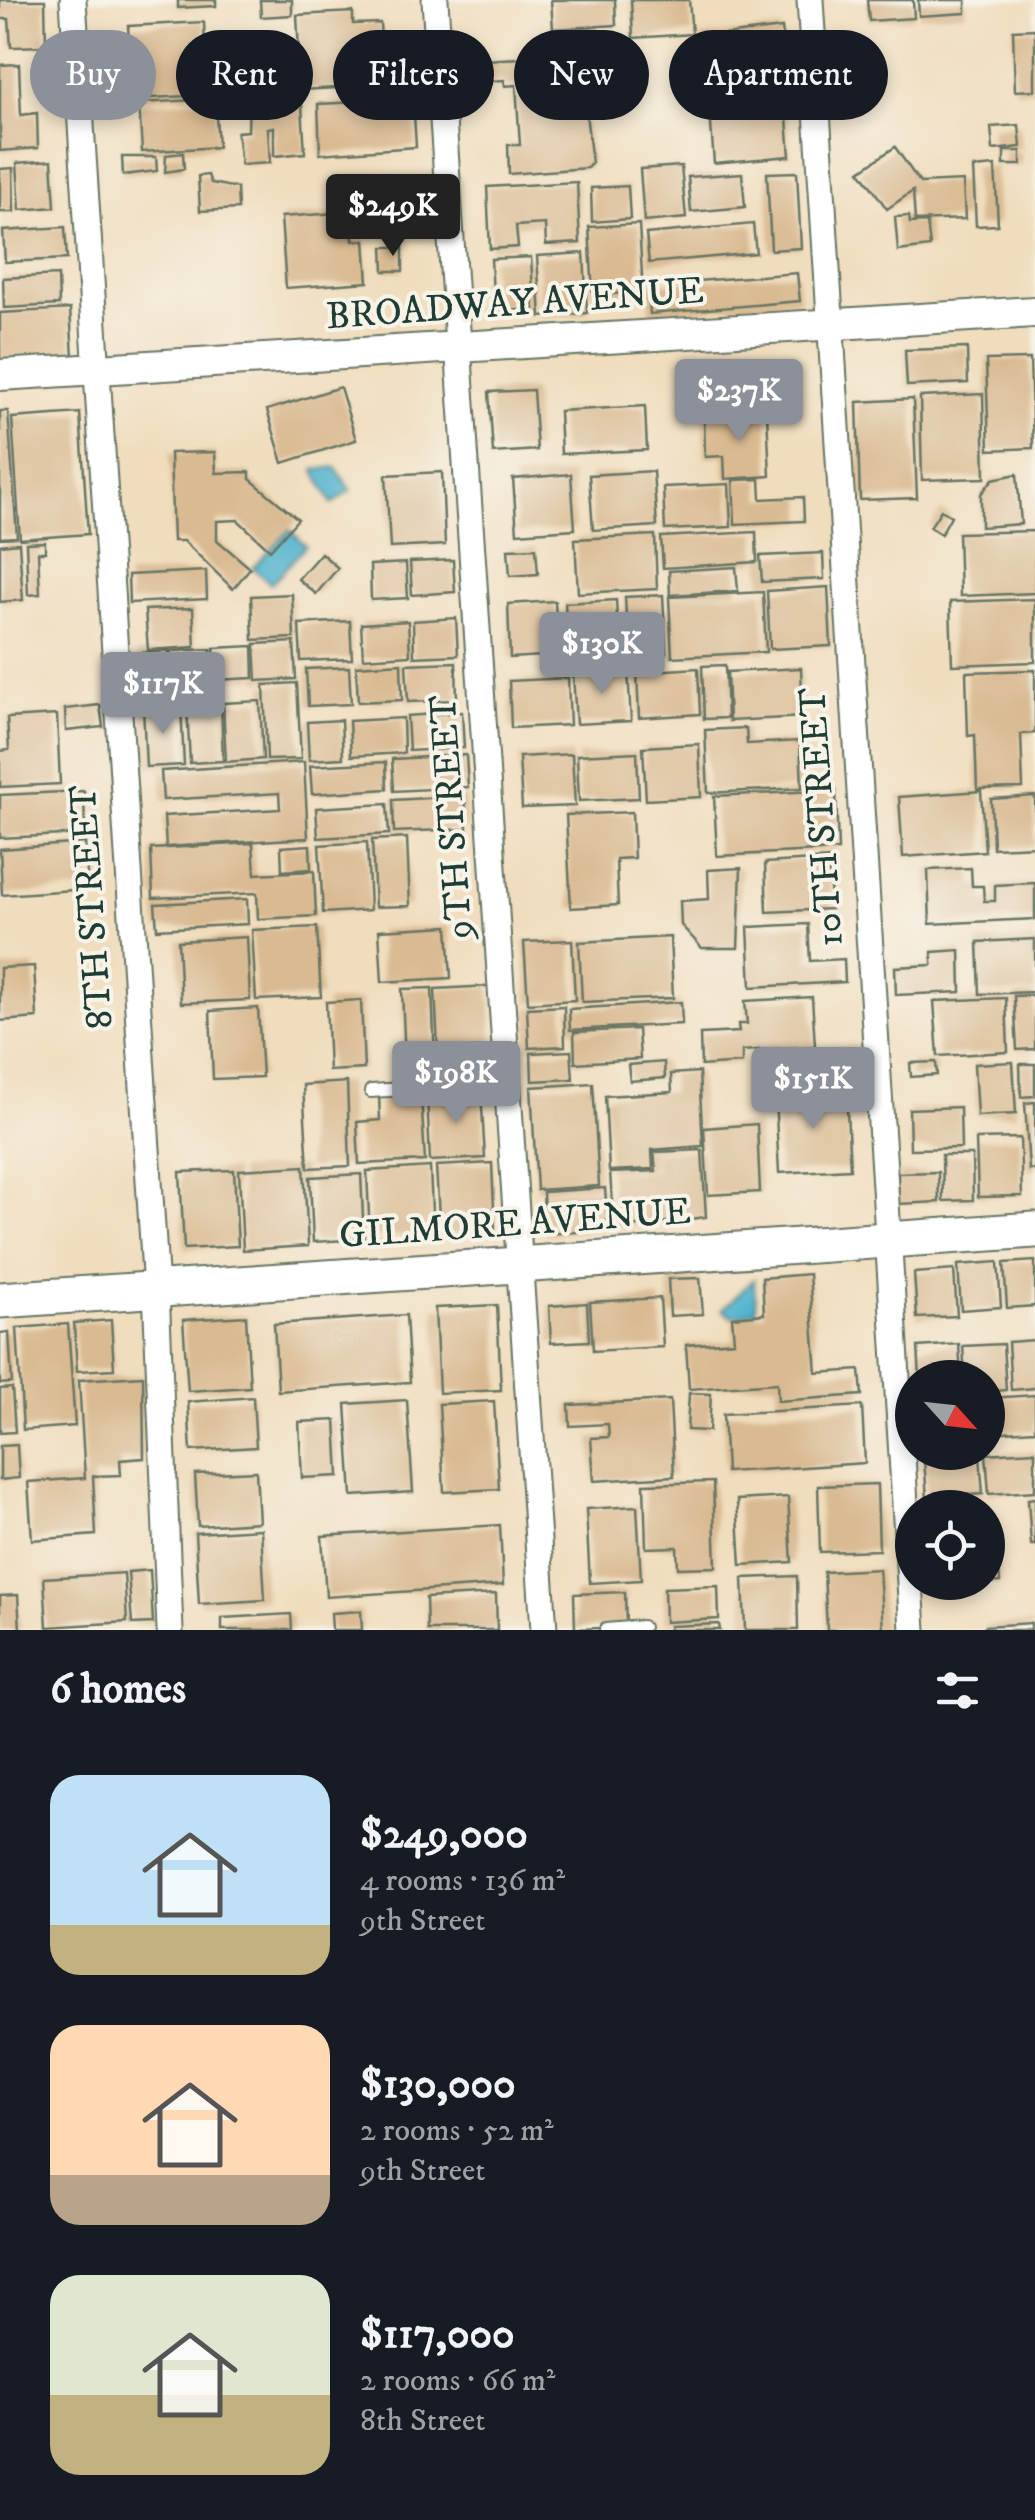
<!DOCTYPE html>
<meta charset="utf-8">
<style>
:root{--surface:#171b24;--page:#242831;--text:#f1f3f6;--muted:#9ea1a6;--accent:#8c9099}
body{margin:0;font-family:"IM FELL DW Pica",serif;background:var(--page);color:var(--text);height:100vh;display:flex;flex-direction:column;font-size:38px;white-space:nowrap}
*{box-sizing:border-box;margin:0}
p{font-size:32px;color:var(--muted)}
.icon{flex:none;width:55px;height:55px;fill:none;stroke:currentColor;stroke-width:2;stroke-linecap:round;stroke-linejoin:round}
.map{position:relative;height:1630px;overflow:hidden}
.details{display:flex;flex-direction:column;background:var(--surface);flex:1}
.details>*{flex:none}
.hud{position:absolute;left:30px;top:30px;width:975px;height:90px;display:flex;gap:20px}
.needle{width:65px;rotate:117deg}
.controls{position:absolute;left:895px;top:1360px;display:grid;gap:20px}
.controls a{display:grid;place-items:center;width:110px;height:110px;border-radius:50%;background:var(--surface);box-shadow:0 5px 15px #0003;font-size:50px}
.price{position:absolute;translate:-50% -85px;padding:0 22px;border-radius:10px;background:var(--accent);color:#fff;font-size:32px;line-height:65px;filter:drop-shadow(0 2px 5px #0008)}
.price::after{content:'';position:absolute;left:50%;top:60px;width:30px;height:22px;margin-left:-15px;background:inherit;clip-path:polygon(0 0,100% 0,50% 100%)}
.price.active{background:#222;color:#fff}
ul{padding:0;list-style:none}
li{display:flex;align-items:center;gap:30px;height:250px;padding:0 50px}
li span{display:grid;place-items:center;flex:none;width:280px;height:200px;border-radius:30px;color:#555}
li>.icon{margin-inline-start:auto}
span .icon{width:120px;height:120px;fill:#fffc;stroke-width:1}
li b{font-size:42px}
h2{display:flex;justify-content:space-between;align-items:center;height:120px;padding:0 50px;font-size:42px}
.pill{padding:0 35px;border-radius:45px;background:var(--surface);box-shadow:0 5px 15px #0003;font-size:35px;line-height:90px}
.pill.active{background:var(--accent);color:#fff}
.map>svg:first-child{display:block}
.water{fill:#4eb1cd;stroke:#367780;stroke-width:2.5}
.building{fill:#d9ba92}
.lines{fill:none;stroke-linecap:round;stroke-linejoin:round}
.service-casing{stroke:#687564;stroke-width:16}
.minor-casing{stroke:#687564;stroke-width:29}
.tertiary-casing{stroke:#687564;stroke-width:34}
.secondary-casing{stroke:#687564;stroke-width:39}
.service{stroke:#fff;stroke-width:12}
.minor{stroke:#fff;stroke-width:25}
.tertiary{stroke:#fff;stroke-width:30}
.secondary{stroke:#fff;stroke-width:35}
.labels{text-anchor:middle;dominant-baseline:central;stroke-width:8;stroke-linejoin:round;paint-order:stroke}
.street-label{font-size:38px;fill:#1f3d34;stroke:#f7f3e8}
</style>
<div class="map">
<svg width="1035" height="1630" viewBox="0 0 1035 1630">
<rect width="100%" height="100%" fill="#f7f3e8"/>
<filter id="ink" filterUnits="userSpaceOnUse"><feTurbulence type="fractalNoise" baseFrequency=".01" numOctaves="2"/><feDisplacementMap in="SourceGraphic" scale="20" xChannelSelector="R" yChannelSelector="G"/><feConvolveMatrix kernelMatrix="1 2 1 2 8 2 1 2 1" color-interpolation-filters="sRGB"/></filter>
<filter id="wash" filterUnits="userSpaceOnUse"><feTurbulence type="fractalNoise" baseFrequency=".0048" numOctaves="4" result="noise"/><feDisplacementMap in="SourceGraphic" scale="40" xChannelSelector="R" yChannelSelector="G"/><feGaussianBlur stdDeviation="2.25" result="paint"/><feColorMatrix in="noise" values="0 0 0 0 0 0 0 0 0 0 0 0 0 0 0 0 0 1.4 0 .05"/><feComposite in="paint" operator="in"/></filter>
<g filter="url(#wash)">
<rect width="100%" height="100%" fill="#f0ddbe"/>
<g class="water">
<polygon points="335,467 351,490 332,504 314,470"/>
<polygon points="290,530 306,546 271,584 253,568"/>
<polygon points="754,1279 756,1311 734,1317 722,1310"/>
</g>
<g id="blocks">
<g class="building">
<polygon points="0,0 45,0 46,46 11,47 9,19 0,19"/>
<polygon points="178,0 216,0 216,6 178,8"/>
<polygon points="260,0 292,0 292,15 261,17"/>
<polygon points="551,0 615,0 616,25 553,29"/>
<polygon points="631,0 689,0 692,34 633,38"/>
<polygon points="867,0 913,0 914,18 869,21"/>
<polygon points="918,0 966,0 966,13 919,16"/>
<polygon points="353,12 353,24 380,23 383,70 373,70 374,86 301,90 297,15"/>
<polygon points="204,22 205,47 234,40 237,75 206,76 207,95 132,99 128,26"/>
<polygon points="782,28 786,65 704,75 700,38"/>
<polygon points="1035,29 1035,90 1015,91 1013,30"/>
<rect x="96" y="51" width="21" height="27"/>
<polygon points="581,54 588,63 581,72 592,163 587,168 509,174 508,145 520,145 516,85 505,86 504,80 474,82 472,61"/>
<polygon points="19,64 21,115 37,113 38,148 0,151 0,65"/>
<polygon points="401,80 404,99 413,98 416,147 320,154 318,104 379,101 381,83"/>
<polygon points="301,90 305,153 274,156 274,127 268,128 270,163 241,165 237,132 248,131 249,97"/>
<polygon points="215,99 218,147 142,152 139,103"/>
<polygon points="786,106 790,156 714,163 710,112"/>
<polygon points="1019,125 1021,147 993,150 991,127"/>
<polygon points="895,147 920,183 963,181 965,219 915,221 913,191 887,209 860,171"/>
<rect x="1004" y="151" width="17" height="14"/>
<polygon points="183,153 184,169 165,172 166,155"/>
<polygon points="122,157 156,157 157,171 123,175"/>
<polygon points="52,160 55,207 20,210 17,163"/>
<polygon points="681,166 686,218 644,222 640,169"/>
<polygon points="995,166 998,225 976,226 973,168"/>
<polygon points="13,168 14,212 0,212 0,169"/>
<polygon points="797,172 801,248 771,250 767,173"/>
<polygon points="742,173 745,207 691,212 688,177"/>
<polygon points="208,175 211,183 237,188 238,209 200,211 198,176"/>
<polygon points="577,182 580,243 546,245 545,224 516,226 518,247 490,249 487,187"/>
<polygon points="628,186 630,219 592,222 591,188"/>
<polygon points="351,212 353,241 365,240 368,282 286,288 281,217"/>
<polygon points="909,216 910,223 927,222 930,247 898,251 895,217"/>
<polygon points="639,224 643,292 593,295 589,227"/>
<polygon points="753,224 756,253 649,263 646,234"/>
<polygon points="65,227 67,259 5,262 3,231"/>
<polygon points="383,247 403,247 403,271 384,271"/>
<polygon points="584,253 587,313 541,317 537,256"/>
<polygon points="531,257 534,309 494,312 491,259"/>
<polygon points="797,273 800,301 650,314 648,285"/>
<polygon points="58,275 59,305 4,308 3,278"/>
<polygon points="70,309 73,357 0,361 0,313"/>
<polygon points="967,348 968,383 907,386 905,350"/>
<polygon points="1030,359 1033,448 989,450 986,360"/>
<polygon points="340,387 356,440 283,463 267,410"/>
<polygon points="533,390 537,450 493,453 489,392"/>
<polygon points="983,394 985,478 922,480 920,397"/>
<polygon points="913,399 917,498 860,500 857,402"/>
<polygon points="645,406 647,450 561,454 559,411"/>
<polygon points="0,411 8,411 17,537 0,538"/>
<polygon points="80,413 88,534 20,539 12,418"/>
<polygon points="767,413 770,476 725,479 724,456 705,457 704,416"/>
<polygon points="215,452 216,473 250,472 250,479 298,519 270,550 238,520 217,521 217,540 250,568 233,589 184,541 173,541 170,453"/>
<polygon points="653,471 657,526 593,530 589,475"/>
<polygon points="442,472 445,545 390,548 386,475"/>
<polygon points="571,474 575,529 517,533 513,479"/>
<polygon points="1017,474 1021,524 981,527 981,494 993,479"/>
<polygon points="760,479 761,499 803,497 804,521 735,524 733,480"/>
<polygon points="729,484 731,527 665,530 663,487"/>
<polygon points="941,510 951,516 941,534 930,527"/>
<polygon points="1035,531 1035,593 960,596 958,533"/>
<polygon points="756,532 757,562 663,568 661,537"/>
<polygon points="655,535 657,589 578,593 575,539"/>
<polygon points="45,542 45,552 38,552 40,594 28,595 26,543"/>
<polygon points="19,543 23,600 0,602 0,545"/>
<polygon points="536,548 538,574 510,576 508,549"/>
<polygon points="321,553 338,568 316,594 298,579"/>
<polygon points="823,553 824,579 762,582 760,556"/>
<polygon points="453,560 455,592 412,595 410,562"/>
<polygon points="406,563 408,598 371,600 370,565"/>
<polygon points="736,567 738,591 670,595 669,571"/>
<polygon points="206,571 207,599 129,603 128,575"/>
<polygon points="828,587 831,646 770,649 767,591"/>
<polygon points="763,592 766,652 672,657 669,597"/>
<polygon points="292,594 294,638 253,640 251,596"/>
<polygon points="663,595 666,653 628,655 625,597"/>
<polygon points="1035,599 1035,662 952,665 950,602"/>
<polygon points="616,600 619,650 568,653 565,603"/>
<polygon points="555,601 558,655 510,658 508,604"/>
<polygon points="193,608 195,647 148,650 145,610"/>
<polygon points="456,618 458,655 414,657 413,621"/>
<polygon points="350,621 352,659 301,661 299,624"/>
<polygon points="408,621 410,655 363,658 361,624"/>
<polygon points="294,642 296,679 257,681 255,644"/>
<polygon points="253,646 254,678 215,680 214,648"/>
<polygon points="211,649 212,682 173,684 171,651"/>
<polygon points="169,651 170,685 138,687 137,653"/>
<polygon points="456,662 457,700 408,702 406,664"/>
<polygon points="401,663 402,700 358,702 356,666"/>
<polygon points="725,665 727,718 704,719 702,666"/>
<polygon points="349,667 351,704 308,706 306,669"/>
<polygon points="698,668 700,714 639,718 637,672"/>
<polygon points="801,668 803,717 729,721 727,672"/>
<polygon points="628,670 631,721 576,724 573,673"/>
<polygon points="1035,670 1035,733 1021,734 1023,788 977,789 975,735 968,736 966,672"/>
<polygon points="568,678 570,725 511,728 509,681"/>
<polygon points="297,683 301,759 267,760 264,685"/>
<polygon points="260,701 263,759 226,762 223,703"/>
<polygon points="221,704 223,761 190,763 187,706"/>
<polygon points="100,705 103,727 66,731 65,709"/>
<polygon points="181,706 184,765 146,767 143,708"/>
<polygon points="462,712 464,748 409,751 407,716"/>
<polygon points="57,715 60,784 0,787 0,751 9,750 7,718"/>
<polygon points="403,718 404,753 351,756 349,721"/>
<polygon points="341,720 343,758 309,760 307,722"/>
<polygon points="746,728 747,744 800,741 802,788 708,793 705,730"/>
<polygon points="699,744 701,797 646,800 643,747"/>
<polygon points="637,752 639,798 579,801 577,755"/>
<polygon points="572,754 575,806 522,808 519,757"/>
<polygon points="466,755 468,787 394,791 392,759"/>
<polygon points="304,762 308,838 166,847 164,816 280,809 279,793 163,800 161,771"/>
<polygon points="386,762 387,789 312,794 310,766"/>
<polygon points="836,790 838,850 717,856 714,796"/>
<polygon points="84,791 85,834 0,838 0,795"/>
<polygon points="981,791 985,851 903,857 899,797"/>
<polygon points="465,796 467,829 394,832 393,800"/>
<polygon points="1035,796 1035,846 993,848 991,799"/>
<polygon points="387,804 389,834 318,838 316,808"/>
<polygon points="632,812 634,858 616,859 618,905 571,908 566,815"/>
<polygon points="407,838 410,906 375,907 372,840"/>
<polygon points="367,842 370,910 323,913 319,845"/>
<polygon points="85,843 88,889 2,895 0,849"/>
<polygon points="253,843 255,874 314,871 316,916 258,919 257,893 153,898 151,849"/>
<polygon points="310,845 311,869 282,871 281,847"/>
<polygon points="829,859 831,909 767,912 765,863"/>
<polygon points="741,868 738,948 702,948 681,925 680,901 709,899 708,870"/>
<polygon points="971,868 972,886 983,886 984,901 995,901 995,885 1035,883 1035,919 930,924 928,870"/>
<polygon points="247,899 248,924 157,929 155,904"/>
<polygon points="808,924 810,961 844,959 845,982 751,987 748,927"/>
<polygon points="448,926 451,978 382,982 379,930"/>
<polygon points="317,927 321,997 256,1000 252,930"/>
<polygon points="247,937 250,1000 181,1003 178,941"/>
<polygon points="670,937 673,998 582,1002 579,942"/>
<polygon points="1035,939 1035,992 980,994 978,942"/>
<polygon points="572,940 575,1000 528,1003 524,942"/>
<polygon points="960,950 961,992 896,995 895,967 932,965 932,952"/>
<polygon points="34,966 37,1018 0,1021 0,968"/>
<polygon points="490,986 494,1066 439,1069 435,989"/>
<polygon points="432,988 435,1061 405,1063 402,989"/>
<polygon points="1035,995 1035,1049 1017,1050 1014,996"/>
<polygon points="812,997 815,1046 742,1051 742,1063 701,1066 700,1034 739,1032 738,1024 747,1024 745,1001"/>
<polygon points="1006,998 1008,1052 938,1056 934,1001"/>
<polygon points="361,1000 364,1069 329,1071 326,1002"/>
<polygon points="681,1002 682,1024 570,1030 569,1009"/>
<polygon points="564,1006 565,1046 529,1048 527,1008"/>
<polygon points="258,1008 262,1077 213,1079 210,1011"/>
<polygon points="638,1029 640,1059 575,1063 574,1032"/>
<polygon points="854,1047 856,1080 767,1086 765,1052"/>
<polygon points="571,1051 573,1079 532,1081 531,1053"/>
<polygon points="664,1062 665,1078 630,1081 628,1065"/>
<polygon points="936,1062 937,1075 911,1077 910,1063"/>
<polygon points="1013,1062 1016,1114 977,1116 974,1064"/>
<polygon points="1020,1064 1035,1064 1035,1096 1021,1097"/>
<polygon points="699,1072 703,1146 652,1150 653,1169 609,1171 605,1096 672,1092 671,1074"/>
<polygon points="347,1082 350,1166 308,1168 303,1085"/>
<polygon points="593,1083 599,1186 537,1190 531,1087"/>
<polygon points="481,1091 485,1158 430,1161 427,1094"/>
<polygon points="846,1091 850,1169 779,1173 775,1096"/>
<polygon points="421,1094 425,1161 359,1164 357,1122 380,1120 379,1096"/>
<polygon points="1035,1102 1035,1170 1029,1170 1025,1103"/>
<polygon points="960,1107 961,1148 910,1149 909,1109"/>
<polygon points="757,1124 760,1192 708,1195 704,1128"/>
<polygon points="1020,1138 1022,1196 978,1197 976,1139"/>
<polygon points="702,1150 706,1217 614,1229 610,1173 656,1171 654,1152"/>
<polygon points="942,1155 972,1155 973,1200 943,1201"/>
<polygon points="492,1163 495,1231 440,1234 436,1166"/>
<polygon points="304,1166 308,1246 243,1250 239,1170"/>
<polygon points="430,1167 433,1233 370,1237 367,1171"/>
<polygon points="234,1170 238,1246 184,1249 180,1172"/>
<polygon points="938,1172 939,1202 899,1204 898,1173"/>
<polygon points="361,1174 364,1239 313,1242 310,1177"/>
<polygon points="605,1188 608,1230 545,1234 543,1192"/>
<polygon points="1035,1261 1035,1306 1007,1308 1004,1263"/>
<polygon points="998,1262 1001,1307 961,1310 958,1265"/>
<polygon points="954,1270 957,1316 917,1318 914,1273"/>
<polygon points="809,1274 817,1373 860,1370 862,1395 778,1401 777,1383 689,1389 686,1345 734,1341 732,1317 764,1314 762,1278"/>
<polygon points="700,1278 703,1314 670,1316 668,1279"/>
<polygon points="660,1298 663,1347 593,1351 590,1302"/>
<polygon points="587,1303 589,1341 551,1343 549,1306"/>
<polygon points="497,1305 501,1390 439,1393 435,1308"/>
<polygon points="406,1315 410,1382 278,1391 274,1324"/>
<polygon points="246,1316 250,1387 188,1391 183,1320"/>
<polygon points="111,1320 114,1369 77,1371 74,1323"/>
<polygon points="68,1324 75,1426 23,1430 17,1328"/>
<polygon points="9,1332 12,1383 0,1384 0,1333"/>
<polygon points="1035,1340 1035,1388 1011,1390 1008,1342"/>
<polygon points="959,1344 961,1378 920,1378 918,1347"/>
<polygon points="1003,1344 1006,1390 988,1392 988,1378 965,1378 963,1346"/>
<polygon points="143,1376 144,1458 120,1460 121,1475 93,1476 96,1535 32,1540 28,1482 85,1478 79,1380"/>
<polygon points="12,1388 15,1432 0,1433 0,1389"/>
<polygon points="689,1393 711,1394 709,1431 687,1430"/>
<polygon points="1035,1395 1035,1430 988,1433 988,1398"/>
<polygon points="253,1397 256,1447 191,1451 188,1402"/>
<polygon points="407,1400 413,1492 352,1496 346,1404"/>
<polygon points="670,1400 674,1476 594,1481 591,1438 609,1437 608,1424 570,1426 569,1405"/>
<polygon points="494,1401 499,1489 444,1492 439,1404"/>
<polygon points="862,1406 865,1463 726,1472 723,1414"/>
<polygon points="336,1420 339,1476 302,1478 299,1422"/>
<polygon points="17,1445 19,1478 0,1480 0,1446"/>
<polygon points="1035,1451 1035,1491 989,1494 986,1454"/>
<polygon points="980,1456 983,1494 927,1498 924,1460"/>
<polygon points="256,1471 259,1522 198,1526 195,1474"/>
<polygon points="713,1482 716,1567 678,1568 677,1547 646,1548 644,1484"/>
<polygon points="877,1484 879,1550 820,1552 818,1486"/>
<polygon points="788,1497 792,1562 741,1565 737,1500"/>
<polygon points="1035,1498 1035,1545 1031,1545 1028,1499"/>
<polygon points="637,1506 641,1580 590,1583 586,1509"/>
<polygon points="500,1525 503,1585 326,1597 322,1536"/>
<polygon points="261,1529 265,1600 199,1604 195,1533"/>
<polygon points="997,1538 1000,1582 988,1583 988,1539"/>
<polygon points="879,1569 883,1630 827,1630 824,1572"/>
<polygon points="150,1570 153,1623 132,1624 128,1572"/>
<polygon points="124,1573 127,1622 47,1627 44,1578"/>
<polygon points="797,1576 798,1630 745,1630 743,1578"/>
<polygon points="718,1586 719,1619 665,1622 664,1588"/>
<polygon points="625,1592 626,1627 575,1629 574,1594"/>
<polygon points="496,1594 497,1630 427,1630 426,1598"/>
<polygon points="18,1595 20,1630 0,1630 0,1596"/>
<polygon points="361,1611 362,1630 332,1630 331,1613"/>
<polygon points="291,1614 292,1630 222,1630 222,1618"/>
<polygon points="1031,1623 1031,1630 985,1630 985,1626"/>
<polygon points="719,1624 720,1630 669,1630 669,1626"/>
</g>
</g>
</g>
<g filter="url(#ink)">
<use href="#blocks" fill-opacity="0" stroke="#687564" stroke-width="2.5"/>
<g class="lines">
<defs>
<g id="service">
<polyline points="371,1091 506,1083"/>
<polyline points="606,1630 642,1627"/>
</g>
<g id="minor">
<polyline points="73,0 156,1289 170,1630"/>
<polyline points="435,0 544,1630"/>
<polyline points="810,0 913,1630"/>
</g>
<polyline id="tertiary" points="0,375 1035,312"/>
<polyline id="secondary" points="0,1300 1035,1230"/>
</defs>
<use href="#service" class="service-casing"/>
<use href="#minor" class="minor-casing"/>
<use href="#tertiary" class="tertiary-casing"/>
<use href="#secondary" class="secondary-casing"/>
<use href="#service" class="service"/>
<use href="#minor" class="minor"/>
<use href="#tertiary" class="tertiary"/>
<use href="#secondary" class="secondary"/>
</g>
</g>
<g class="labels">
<g class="street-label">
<text transform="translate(515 304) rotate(-4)">BROADWAY AVENUE</text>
<text transform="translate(452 817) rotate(-94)">9TH STREET</text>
<text transform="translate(822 817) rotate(-94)">10TH STREET</text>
<text transform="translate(92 907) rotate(-94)">8TH STREET</text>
<text transform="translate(515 1224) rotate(-4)">GILMORE AVENUE</text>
</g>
</g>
</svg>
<div class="controls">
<a><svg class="needle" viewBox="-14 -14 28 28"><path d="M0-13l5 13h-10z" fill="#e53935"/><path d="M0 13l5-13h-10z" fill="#9ea1a6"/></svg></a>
<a><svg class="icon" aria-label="locate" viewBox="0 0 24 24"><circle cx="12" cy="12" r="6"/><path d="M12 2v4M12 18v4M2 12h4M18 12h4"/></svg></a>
</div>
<b class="price active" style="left:393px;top:259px">$249K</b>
<b class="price" style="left:739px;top:444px">$237K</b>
<b class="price" style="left:602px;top:697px">$130K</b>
<b class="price" style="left:163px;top:737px">$117K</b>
<b class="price" style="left:456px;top:1126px">$198K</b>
<b class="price" style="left:813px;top:1132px">$151K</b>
<div class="hud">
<a class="pill active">Buy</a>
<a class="pill">Rent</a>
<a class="pill">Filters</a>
<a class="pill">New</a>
<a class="pill">Apartment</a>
</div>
</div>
<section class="details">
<h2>6 homes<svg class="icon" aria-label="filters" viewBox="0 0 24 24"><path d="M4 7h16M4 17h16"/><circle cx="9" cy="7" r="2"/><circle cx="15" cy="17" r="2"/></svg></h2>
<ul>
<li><span style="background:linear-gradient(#bfe0f5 75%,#c2b280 0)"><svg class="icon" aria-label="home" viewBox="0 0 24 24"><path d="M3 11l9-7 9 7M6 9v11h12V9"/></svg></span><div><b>$249,000</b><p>4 rooms · 136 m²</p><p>9th Street</p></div></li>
<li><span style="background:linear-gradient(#ffd9b3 75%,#b9a48a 0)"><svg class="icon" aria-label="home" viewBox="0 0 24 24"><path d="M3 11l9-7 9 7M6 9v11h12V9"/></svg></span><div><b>$130,000</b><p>2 rooms · 52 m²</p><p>9th Street</p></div></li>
<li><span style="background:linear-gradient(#dfe7d0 60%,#c2b280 0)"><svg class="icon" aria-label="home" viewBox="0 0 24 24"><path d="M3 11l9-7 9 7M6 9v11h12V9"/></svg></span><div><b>$117,000</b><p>2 rooms · 66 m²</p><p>8th Street</p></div></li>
</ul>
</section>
